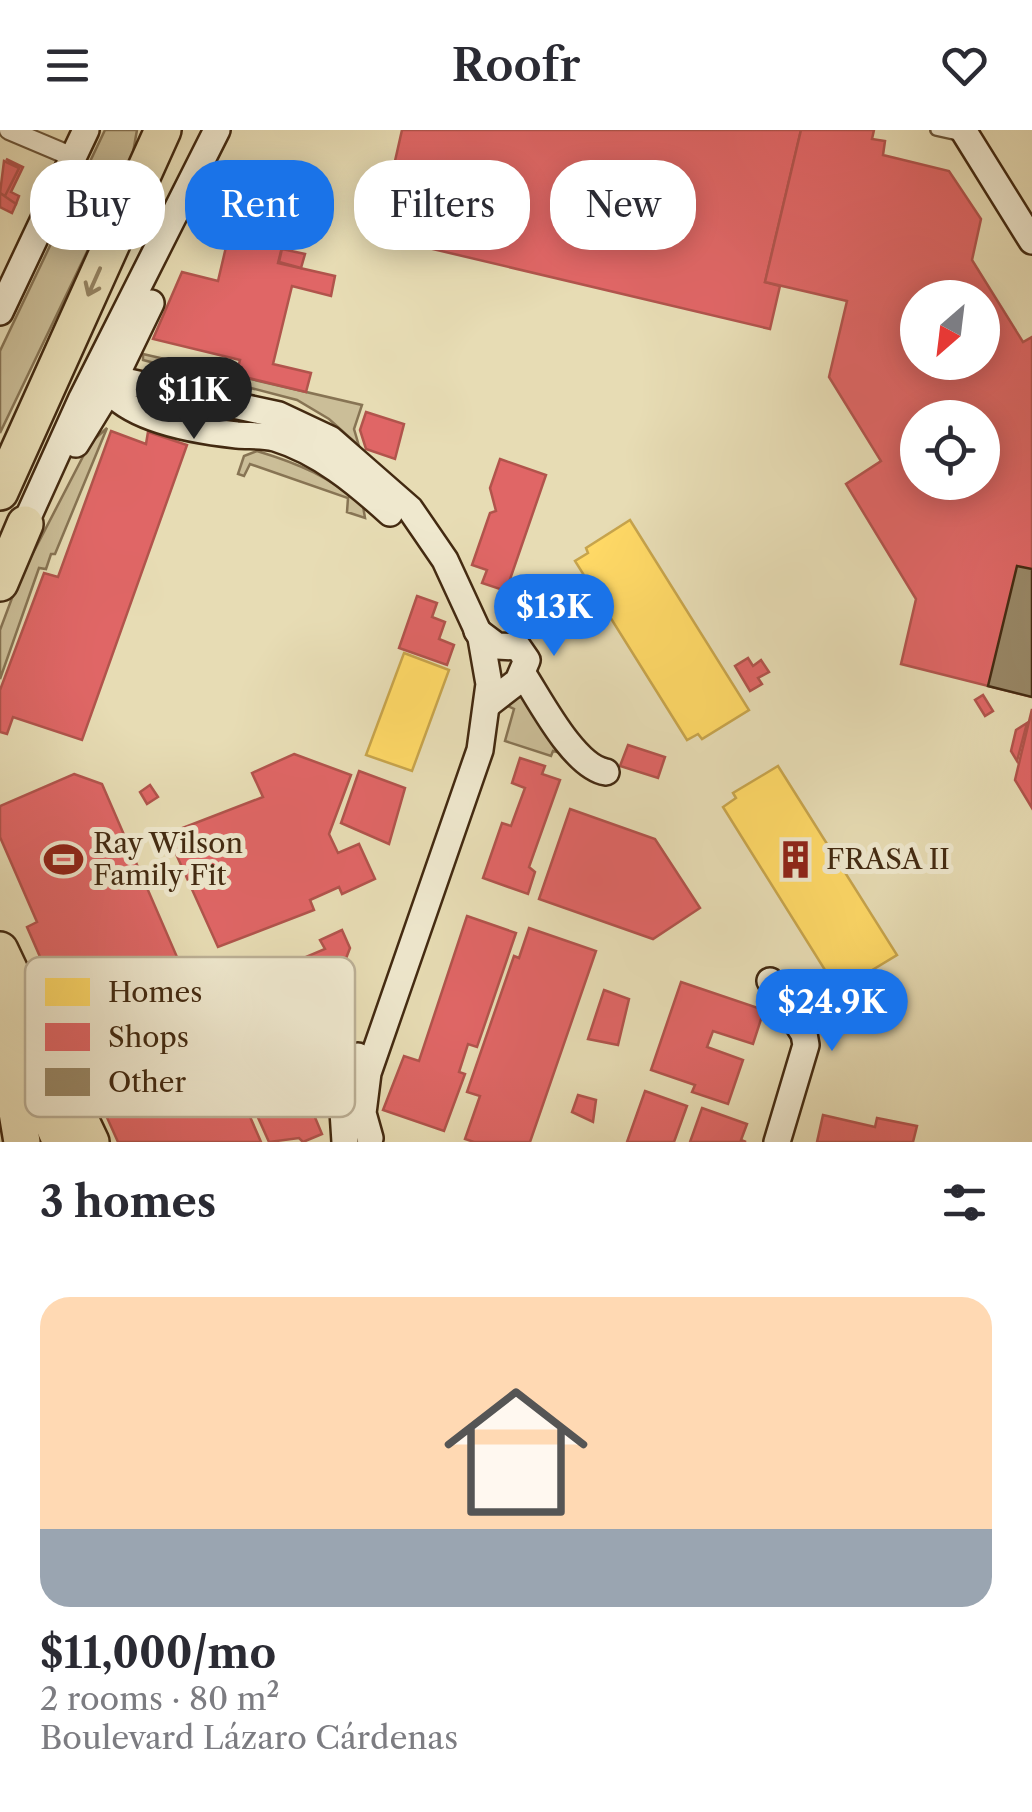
<!DOCTYPE html>
<meta charset="utf-8">
<style>
:root{--surface:#fff;--page:#f7f7f7;--text:#2b2b33;--muted:#7c7c81;--accent:#1a73e8}
body{margin:0;font-family:"Libre Caslon Text",serif;background:var(--page);color:var(--text);height:100vh;display:flex;flex-direction:column;font-size:38px;white-space:nowrap}
*{box-sizing:border-box;margin:0}
p{font-size:32px;color:var(--muted)}
.icon{flex:none;width:55px;height:55px;fill:none;stroke:currentColor;stroke-width:2;stroke-linecap:round;stroke-linejoin:round}
.map{position:relative;height:1012px;overflow:hidden}
.side{display:flex;flex-direction:column;background:var(--surface);flex:1}
.side>*{flex:none}
.guide{position:absolute;left:30px;top:30px;width:972px;height:90px;display:flex;gap:20px}
.needle{width:65px;rotate:208deg}
.tools{position:absolute;left:900px;top:150px;display:grid;gap:20px}
.tools a{display:grid;place-items:center;width:100px;height:100px;border-radius:50%;background:var(--surface);box-shadow:0 5px 25px #0003;font-size:50px}
.price{position:absolute;translate:-50% -85px;padding:0 22px;border-radius:35px;background:var(--accent);color:#fff;font-size:32px;line-height:65px;filter:drop-shadow(0 2px 5px #0008)}
.price::after{content:'';position:absolute;left:50%;top:60px;width:30px;height:22px;margin-left:-15px;background:inherit;clip-path:polygon(0 0,100% 0,50% 100%)}
.price.selected{background:#222;color:#fff}
ul{padding:0;list-style:none}
li{display:grid;align-content:center;gap:20px;height:530px;padding:0 40px}
li span{display:grid;place-items:center;height:310px;border-radius:30px;color:#555}
li>.icon{margin-inline-start:auto}
span .icon{width:180px;height:180px;fill:#fffc;stroke-width:1}
li b{font-size:42px}
h2{display:flex;justify-content:space-between;align-items:center;height:120px;padding:0 40px;font-size:42px}
.tag{padding:0 35px;border-radius:40px;background:var(--surface);box-shadow:0 5px 25px #0003;font-size:35px;line-height:90px}
.tag.selected{background:var(--accent);color:#fff}
header{display:flex;justify-content:space-between;align-items:center;height:130px;padding:0 40px;background:var(--surface);font-size:45px;font-weight:600}
.map>svg:first-child{display:block}
.green{fill:#cbbe98;stroke:#877454;stroke-width:2.5}
.homes{fill:#ffd966;stroke:#c7a44c;stroke-width:2.5}
.shops{fill:#e06666;stroke:#b1544c;stroke-width:2.5;fill-rule:evenodd}
.building{fill:#988766;stroke:#432a11;stroke-width:2.5}
.lines{fill:none;stroke-linecap:round;stroke-linejoin:round}
.lane-casing{stroke:#6c563a;stroke-width:14}
.street-casing{stroke:#6c563a;stroke-width:22}
.secondary-casing{stroke:#432a11;stroke-width:30}
.highway-casing{stroke:#432a11;stroke-width:40}
.lane{stroke:#efe8ce;stroke-width:9}
.street{stroke:#efe8ce;stroke-width:18}
.secondary{stroke:#efe8ce;stroke-width:25}
.highway{stroke:#e7dcb4;stroke-width:35}
.oneway{stroke:#958362}
.labels{text-anchor:middle;dominant-baseline:central;stroke-width:10;stroke-linejoin:round;paint-order:stroke}
.poi-label{font-size:28px;fill:#432a11;stroke:#efe8ce;text-anchor:start}
.key{fill:#efe8ce;stroke:#bbaf95;stroke-width:2.5}
.key-label{font-size:28px;fill:#432a11}
</style>
<header><svg class="icon" aria-label="menu" viewBox="0 0 24 24"><path d="M4 6h16M4 12h16M4 18h16"/></svg>Roofr<svg class="icon" aria-label="heart" viewBox="0 0 24 24"><path d="M12 20l-8-8c-3-5 5-10 8-4 3-6 11-1 8 4z"/></svg></header>
<div class="map">
<svg width="1032" height="1012" viewBox="0 0 1032 1012">
<rect width="100%" height="100%" fill="#e7dcb4"/>
<filter id="stains"><feTurbulence type="fractalNoise" baseFrequency=".002" numOctaves="4"/><feColorMatrix values="0 0 0 0 .2 0 0 0 0 .09 0 0 0 0 .02 0 0 0 .5 -.17"/></filter>
<radialGradient id="worn" r=".72"><stop offset=".6" stop-color="#630" stop-opacity="0"/><stop offset="1" stop-color="#630" stop-opacity=".3"/></radialGradient>
<g class="green">
<polygon points="105,0 137,0 132,28 0,303 0,221"/>
<polygon points="143,224 362,275 354,299 359,316 329,289 297,270 143,230"/>
<polygon points="107,298 55,424 51,424 46,439 39,438 0,549 0,500 18,452 90,313"/>
<path d="M257 321C300 334 330 347 363 376L365 388 347 382 348 368 250 334 244 346 238 344 244 326Z"/>
<polygon points="528,565 565,624 553,621 551,626 505,611 514,579 508,576 509,570"/>
</g>
<g class="homes">
<polygon points="630,390 749,580 702,609 698,604 687,610 575,431 588,423 586,418"/>
<polygon points="404,523 449,540 412,641 366,625"/>
<polygon points="778,636 897,825 849,854 846,849 835,856 723,677 736,668 733,663"/>
</g>
<g class="shops">
<polygon points="402,0 801,0 765,152 780,156 770,199 378,106"/>
<path d="M801 0H874L872 9 885 11 883 25 949 41 981 89 972 130 1023 212 1032 207V567L901 534 916 469 846 354 881 331 829 247 847 171 765 152ZM918 168H982V232H918ZM918 288H982V352H918Z"/>
<polygon points="6,29 23,37 11,62 19,66 16,74 3,68 19,38"/>
<polygon points="4,31 19,38 5,66 0,63"/>
<polygon points="0,63 16,74 12,83 0,77"/>
<polygon points="230,100 283,113 278,133 335,146 331,166 292,156 273,234 311,243 306,262 236,245 240,230 153,209 182,142 218,151"/>
<polygon points="282,119 305,124 301,138 279,132"/>
<polygon points="366,282 404,294 395,329 366,319 360,300"/>
<polygon points="111,301 146,314 148,302 187,315 82,610 13,587 7,604 0,602 0,560 44,443 58,447"/>
<polygon points="500,329 546,345 506,461 482,453 487,440 472,435 490,383 496,381 490,358"/>
<polygon points="417,466 437,473 432,487 445,492 439,509 454,515 447,535 399,518"/>
<polygon points="748,528 753,536 761,530 769,542 758,548 762,554 750,561 735,536"/>
<polygon points="983,565 993,581 985,586 975,570"/>
<polygon points="1032,579 1032,678 1015,650"/>
<polygon points="1027,593 1017,631 1011,621 1016,600"/>
<polygon points="628,615 665,627 658,648 620,636"/>
<polygon points="294,624 351,645 329,704 338,723 359,714 375,749 342,764 339,757 310,770 314,780 218,817 167,704 263,667 252,643"/>
<polygon points="520,628 545,636 542,644 560,650 529,737 535,742 528,764 483,748 502,693 511,696 525,658 512,653"/>
<polygon points="359,641 405,658 389,714 341,693"/>
<polygon points="74,644 102,654 177,827 62,877 27,797 37,792 0,707 0,676"/>
<polygon points="150,655 158,667 147,674 140,662"/>
<polygon points="570,679 655,709 700,778 653,809 539,769"/>
<polygon points="467,786 516,803 477,917 468,914 459,942 465,944 444,1001 383,980 404,926 419,931"/>
<polygon points="529,798 596,821 530,1012 474,1012 465,1009 480,966 467,962 514,826 519,828"/>
<polygon points="342,800 350,818 337,852 324,858 332,878 295,894 273,841 325,819 320,810"/>
<polygon points="183,835 202,878 251,857 304,976 309,973 322,1004 303,1012 299,1008 269,1012 247,963 241,966 261,1012 118,1012 105,983 93,988 51,893"/>
<polygon points="681,852 764,880 753,914 713,901 707,917 743,930 728,974 692,962 695,955 651,940"/>
<polygon points="604,860 629,869 618,915 588,909"/>
<polygon points="645,961 687,976 674,1012 627,1012"/>
<polygon points="578,965 596,970 593,992 572,982"/>
<polygon points="702,978 747,994 741,1010 746,1012 690,1012"/>
<polygon points="823,985 875,997 877,988 917,996 913,1012 817,1012"/>
</g>
<polygon class="building" points="1017,436 1032,439 1032,567 988,556"/>
<g class="lines">
<defs>
<polyline id="lane" points="936,0 963,6"/>
<polyline id="street" points="9,0 73,27"/>
<g id="secondary">
<polyline points="963,0 1032,111"/>
<polyline points="0,182 86,0"/>
<polyline points="115,249 279,285 330,309 410,379 445,430 481,508 489,554 480,620 368,943 363,983 370,1008"/>
<path d="M109 260C134 291 199 301 237 305 250 306 263 305 275 308 320 322 356 352 390 383"/>
<polyline points="76,314 109,260 151,173"/>
<polyline points="25,394 82,268 217,0"/>
<polyline points="477,501 497,516 518,517 527,530 518,551 487,575"/>
<path d="M523 544C540 570 574 637 606 642"/>
<polyline points="770,851 804,904 806,915 777,1012"/>
<polyline points="345,1012 343,981 358,926"/>
</g>
<g id="highway">
<polyline points="0,362 163,0"/>
<polyline points="0,453 25,394"/>
<polyline points="0,820 91,1012"/>
<polyline points="0,877 61,1012"/>
<polyline points="9,934 22,1012"/>
</g>
</defs>
<use href="#lane" class="lane-casing"/>
<use href="#street" class="street-casing"/>
<use href="#secondary" class="secondary-casing"/>
<use href="#highway" class="highway-casing"/>
<use href="#lane" class="lane"/>
<use href="#street" class="street"/>
<use href="#secondary" class="secondary"/>
<use href="#highway" class="highway"/>
</g>
<defs><path id="oneway-shaft" d="M-6 0H5M1.5-3L5.5 0L1.5 3" fill="none" stroke-width="1.6" stroke-linecap="round" stroke-linejoin="round" transform="scale(2.5)"/></defs>
<use class="oneway" href="#oneway-shaft" transform="translate(94 152) rotate(114)"/>
<defs>
<symbol id="stadium-bare" viewBox="-9 -9 18 18"><path d="M0-5a6.5 5 0 1 0 0 10a6.5 5 0 1 0 0-10ZM-3.5-1.8h7v3.6h-7Z" fill="#8f2418" stroke="#efe8ce" stroke-width="2.5" paint-order="stroke"/></symbol>
<symbol id="building-bare" viewBox="-9 -9 18 18"><path d="M-4-6H4V6H1V3H-1V6H-4ZM-2.5-4.3h1.7v1.8h-1.7ZM.8-4.3h1.7v1.8H.8ZM-2.5-1h1.7V.8h-1.7ZM.8-1h1.7V.8H.8Z" fill="#8f2418" stroke="#efe8ce" stroke-width="2.5" paint-order="stroke"/></symbol>
</defs>
<g fill-rule="evenodd">
<use href="#stadium-bare" x="36" y="702" width="55" height="55"/>
<use href="#building-bare" x="768" y="702" width="55" height="55"/>
</g>
<g class="labels">
<g class="poi-label">
<text x="93" y="713">Ray Wilson<tspan x="93" dy="32">Family Fit</tspan></text>
<text x="826" y="729">FRASA II</text>
</g>
</g>
<rect x="25" y="827" width="330" height="160" rx="15" class="key"/>
<rect x="45" y="848" width="45" height="28" fill="#ffd966"/>
<rect x="45" y="893" width="45" height="28" fill="#e06666"/>
<rect x="45" y="938" width="45" height="28" fill="#988766"/>
<g class="key-label">
<text x="108" y="872">Homes</text>
<text x="108" y="917">Shops</text>
<text x="108" y="962">Other</text>
</g>
<rect width="100%" height="100%" filter="url(#stains)"/>
<rect width="100%" height="100%" fill="url(#worn)"/>
</svg>
<div class="tools">
<a><svg class="needle" viewBox="-14 -14 28 28"><path d="M0-13l5 13h-10z" fill="#e53935"/><path d="M0 13l5-13h-10z" fill="#7c7c81"/></svg></a>
<a><svg class="icon" aria-label="locate" viewBox="0 0 24 24"><circle cx="12" cy="12" r="6"/><path d="M12 2v4M12 18v4M2 12h4M18 12h4"/></svg></a>
</div>
<b class="price selected" style="left:194px;top:312px">$11K</b>
<b class="price" style="left:554px;top:529px">$13K</b>
<b class="price" style="left:832px;top:924px">$24.9K</b>
<div class="guide">
<a class="tag">Buy</a>
<a class="tag selected">Rent</a>
<a class="tag">Filters</a>
<a class="tag">New</a>
</div>
</div>
<section class="side">
<h2>3 homes<svg class="icon" aria-label="filters" viewBox="0 0 24 24"><path d="M4 7h16M4 17h16"/><circle cx="9" cy="7" r="2"/><circle cx="15" cy="17" r="2"/></svg></h2>
<ul>
<li><span style="background:linear-gradient(#ffd9b3 75%,#9aa5b1 0)"><svg class="icon" aria-label="home" viewBox="0 0 24 24"><path d="M3 11l9-7 9 7M6 9v11h12V9"/></svg></span><div><b>$11,000/mo</b><p>2 rooms · 80 m²</p><p>Boulevard Lázaro Cárdenas</p></div></li>
</ul>
</section>
